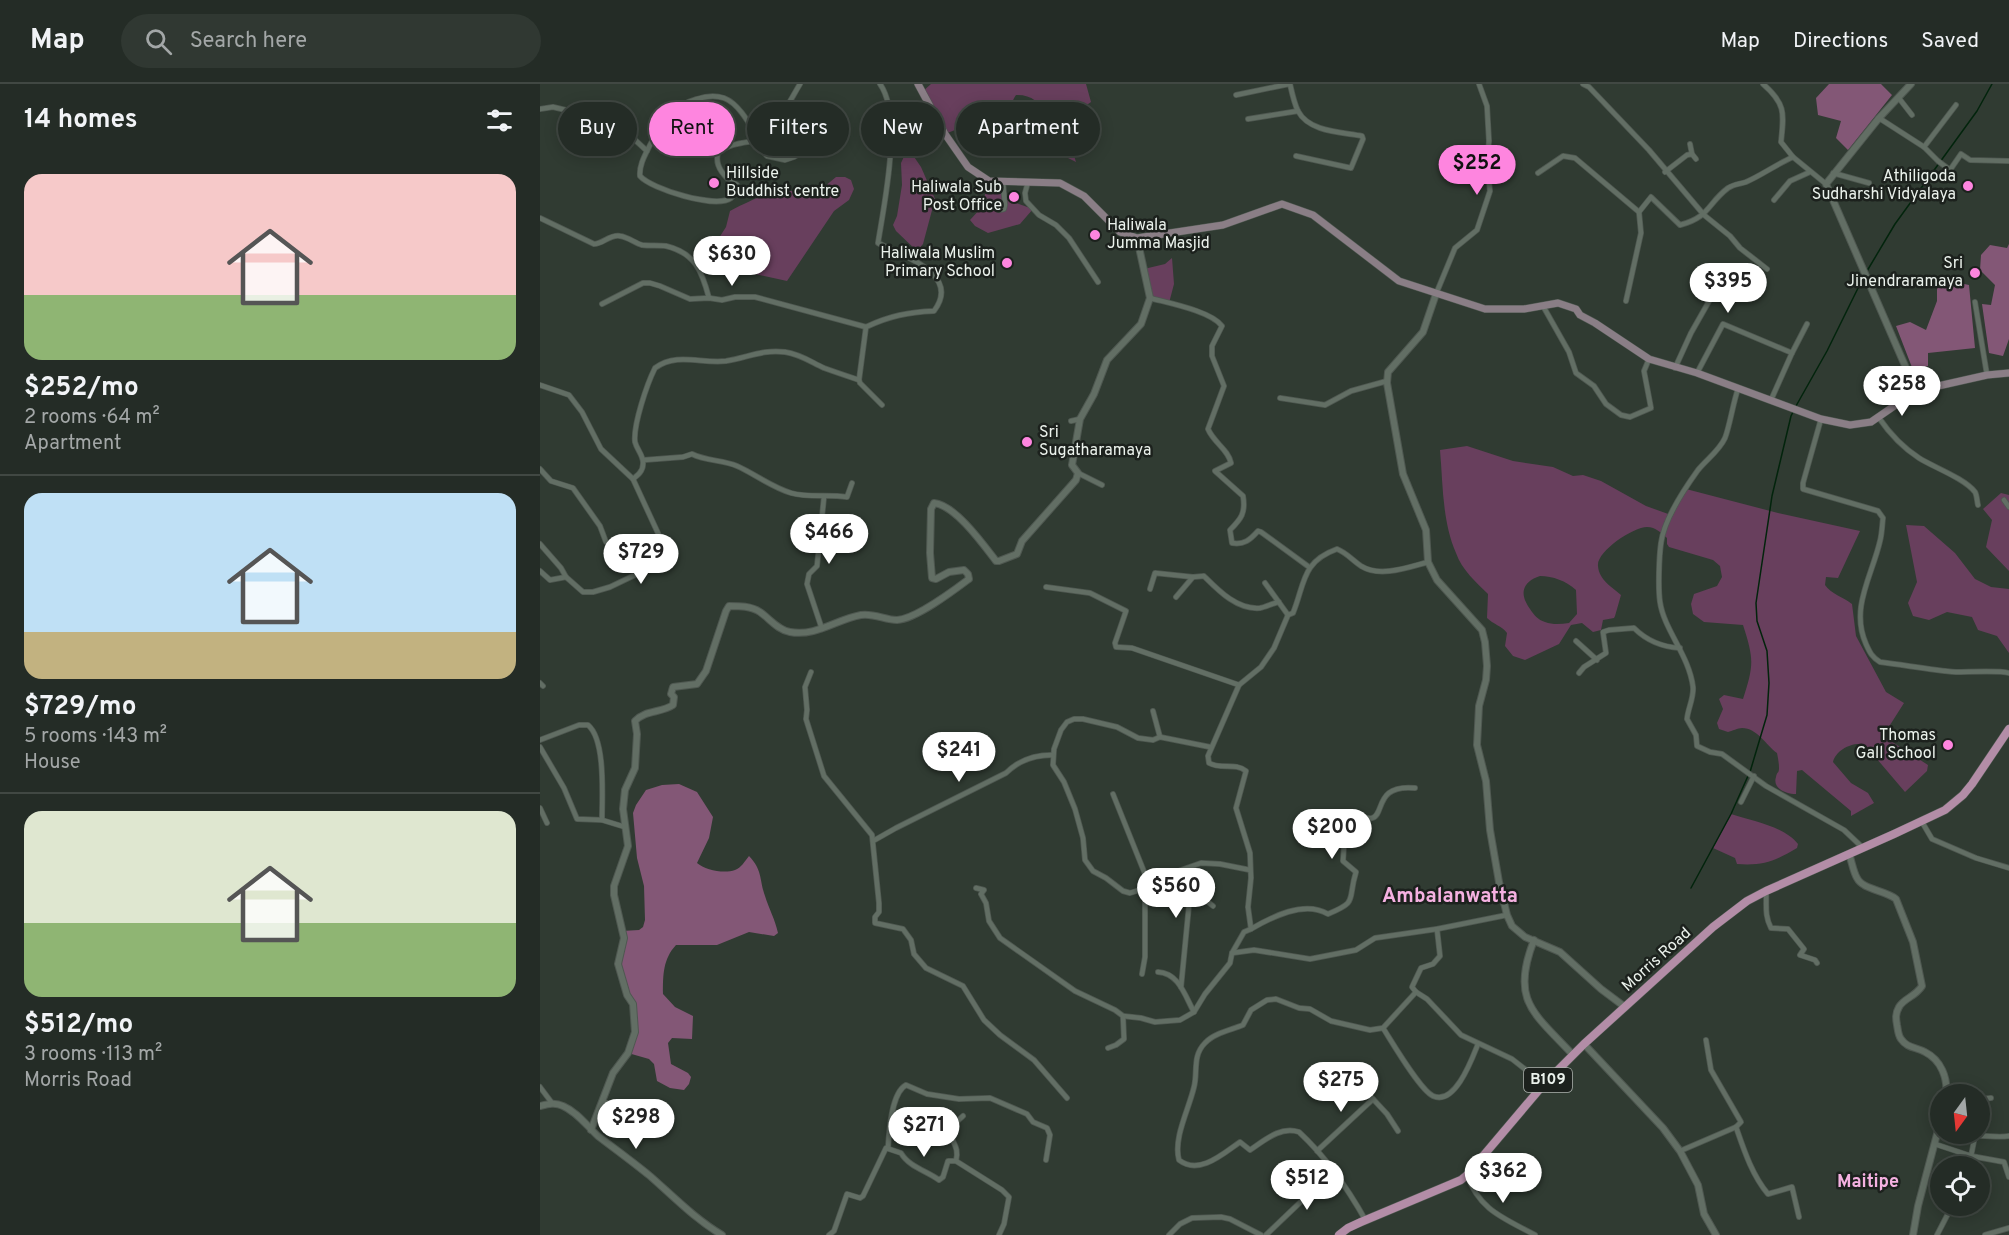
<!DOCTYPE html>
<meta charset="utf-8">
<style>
:root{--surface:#242c26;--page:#303832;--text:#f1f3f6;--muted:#a3a7a7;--line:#414843;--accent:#fe85df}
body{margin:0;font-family:Overpass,sans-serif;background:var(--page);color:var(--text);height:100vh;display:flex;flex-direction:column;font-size:22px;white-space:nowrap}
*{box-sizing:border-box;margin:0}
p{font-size:20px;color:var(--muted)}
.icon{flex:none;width:33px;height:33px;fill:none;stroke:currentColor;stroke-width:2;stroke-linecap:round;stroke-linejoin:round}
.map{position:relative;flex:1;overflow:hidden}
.drawer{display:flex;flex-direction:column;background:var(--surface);width:540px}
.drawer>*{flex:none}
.banner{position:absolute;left:18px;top:18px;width:570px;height:54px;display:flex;gap:12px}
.needle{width:39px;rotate:195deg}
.tools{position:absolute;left:1390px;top:1000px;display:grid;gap:12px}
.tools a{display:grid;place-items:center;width:60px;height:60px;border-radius:50%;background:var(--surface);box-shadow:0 3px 15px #0003,0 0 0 2px var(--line);font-size:30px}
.price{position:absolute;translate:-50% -51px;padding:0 14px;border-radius:21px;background:#fff;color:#222;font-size:20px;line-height:39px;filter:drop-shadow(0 2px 3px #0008)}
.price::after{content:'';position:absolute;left:50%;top:36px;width:18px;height:14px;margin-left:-9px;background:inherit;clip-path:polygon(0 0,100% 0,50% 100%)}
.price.active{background:var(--accent);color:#111}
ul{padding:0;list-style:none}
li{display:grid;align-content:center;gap:12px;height:318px;padding:0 24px}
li+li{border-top:2px solid var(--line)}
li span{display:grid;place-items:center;height:186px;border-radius:18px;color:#555}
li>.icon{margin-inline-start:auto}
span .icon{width:108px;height:108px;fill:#fffc;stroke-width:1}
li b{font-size:26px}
h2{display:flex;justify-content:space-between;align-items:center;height:72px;padding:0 24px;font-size:26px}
.tag{padding:0 21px;border-radius:27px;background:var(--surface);box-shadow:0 3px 15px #0003,0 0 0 2px var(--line);font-size:21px;line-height:54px}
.tag.active{background:var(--accent);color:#111}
header{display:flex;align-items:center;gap:36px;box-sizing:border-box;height:84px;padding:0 30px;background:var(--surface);border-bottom:2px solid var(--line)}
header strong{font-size:28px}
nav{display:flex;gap:33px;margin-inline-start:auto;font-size:21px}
.search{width:420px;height:54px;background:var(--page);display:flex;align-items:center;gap:15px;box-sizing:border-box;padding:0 21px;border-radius:33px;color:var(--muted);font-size:22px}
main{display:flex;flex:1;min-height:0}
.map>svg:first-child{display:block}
.green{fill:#683f5d;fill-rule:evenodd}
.forest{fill:#835776}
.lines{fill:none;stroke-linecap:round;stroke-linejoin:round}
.stream{stroke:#02240c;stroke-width:1.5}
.minor-casing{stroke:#4f5851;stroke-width:6}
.tertiary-casing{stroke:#4f5851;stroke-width:8}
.secondary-casing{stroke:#4f5851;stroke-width:8}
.primary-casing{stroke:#4f5851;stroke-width:9}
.minor{stroke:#626e64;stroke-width:4.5}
.tertiary{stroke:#626e64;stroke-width:6}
.secondary{stroke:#8a7e86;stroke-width:7}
.primary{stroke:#b38da7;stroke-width:8}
.poi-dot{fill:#fe85df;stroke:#1c211d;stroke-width:2}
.labels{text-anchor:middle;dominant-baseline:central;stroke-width:5;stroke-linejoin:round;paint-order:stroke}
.shield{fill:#1c211d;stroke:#adb3ae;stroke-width:1.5}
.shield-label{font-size:15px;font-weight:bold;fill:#ebf2ec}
.poi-label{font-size:16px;fill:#ebf2ec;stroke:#1c211d;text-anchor:end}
.street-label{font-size:16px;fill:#ebf2ec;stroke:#1c211d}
.neighbourhood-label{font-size:18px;font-weight:bold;fill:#f5b1e1;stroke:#1c211d}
.quarter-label{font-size:20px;font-weight:bold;fill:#f5b1e1;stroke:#1c211d}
</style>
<header>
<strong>Map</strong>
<div class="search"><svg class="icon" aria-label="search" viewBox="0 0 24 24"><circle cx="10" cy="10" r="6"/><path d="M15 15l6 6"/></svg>Search here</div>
<nav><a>Map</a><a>Directions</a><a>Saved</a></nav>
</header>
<main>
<section class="drawer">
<h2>14 homes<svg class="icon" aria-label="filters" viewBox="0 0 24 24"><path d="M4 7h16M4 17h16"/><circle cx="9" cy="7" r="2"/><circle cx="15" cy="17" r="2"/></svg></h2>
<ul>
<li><span style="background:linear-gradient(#f6c9c9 65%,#8fb573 0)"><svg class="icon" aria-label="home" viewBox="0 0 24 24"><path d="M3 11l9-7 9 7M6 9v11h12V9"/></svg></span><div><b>$252/mo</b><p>2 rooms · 64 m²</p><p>Apartment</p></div></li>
<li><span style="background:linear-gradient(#bfe0f5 75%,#c2b280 0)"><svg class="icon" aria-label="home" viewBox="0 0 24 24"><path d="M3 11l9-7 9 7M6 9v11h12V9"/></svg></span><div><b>$729/mo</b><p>5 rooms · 143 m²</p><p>House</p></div></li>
<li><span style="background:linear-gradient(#dfe7d0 60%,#8fb573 0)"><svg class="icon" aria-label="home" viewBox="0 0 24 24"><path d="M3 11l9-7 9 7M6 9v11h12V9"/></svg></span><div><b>$512/mo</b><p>3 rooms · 113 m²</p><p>Morris Road</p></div></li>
</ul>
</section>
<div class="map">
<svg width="1469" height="1151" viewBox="0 0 1469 1151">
<rect width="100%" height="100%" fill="#303b32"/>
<g class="green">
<path d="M391 0H546L551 18 531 32 530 59 536 78 512 66C508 42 507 10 476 11 467 24 472 37 472 51L461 53 435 38 405 50 382 8Z"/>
<polygon points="368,64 381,83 395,115 383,160 377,167 356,147 353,141 357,132 362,101 361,79"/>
<path d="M296 93H305L311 96 314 105 309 116 294 127 247 197 210 189 185 187 178 178 177 157 186 143 190 127C227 108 237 105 278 108Z"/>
<polygon points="449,97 463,99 467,116 493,125 480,140 448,149 435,142 430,136 441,124"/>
<polygon points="632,174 634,200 629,219 610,214 604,185 625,180"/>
<path d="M927 362 973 377 1013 383 1033 392 1043 391 1061 397 1106 422 1131 431 1146 405 1238 429 1320 447 1298 494 1286 493 1285 501C1291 510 1303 513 1312 520L1316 552 1346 608 1364 619 1343 652 1388 681 1387 687 1365 708 1325 661C1313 657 1296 666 1293 678L1311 699 1328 709 1334 719 1311 732V727L1262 686 1257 687 1256 710C1247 710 1232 705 1236 693 1237 687 1239 690 1239 684 1239 679 1238 674 1237 669 1226 661 1217 644 1202 644 1198 644 1192 647 1188 648L1179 645 1177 639 1183 625 1179 615 1184 611 1203 615C1214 581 1214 575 1203 541L1164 538 1153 530 1151 520 1154 510 1177 502 1182 493 1180 482 1173 476 1129 463 1127 460V454C1121 449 1116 443 1107 443 1093 443 1056 468 1058 482 1059 496 1072 503 1081 511L1075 532 1074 534 1063 536 1061 546 1053 548 1042 539 1031 541 1019 560 985 576 973 572 965 562 967 549C962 542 953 540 947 534L948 510C936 498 922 486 916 469 902 437 903 400 900 366ZM1000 492C1013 492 1026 497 1036 506L1037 530 1029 539C1021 540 1013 541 1005 538 998 536 994 531 990 525 979 510 982 498 1000 492Z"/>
<polygon points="1461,409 1469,411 1469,487 1446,463 1452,436 1443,425"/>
<polygon points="1366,441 1384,442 1415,469 1435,495 1451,503 1469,505 1469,569 1457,552 1438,546 1432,533 1407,528 1389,536 1373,532 1368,519 1377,498"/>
<path d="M1191 730C1212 737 1244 742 1258 760L1257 764C1235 777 1223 782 1197 780L1195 774 1173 764Z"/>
</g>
<g class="forest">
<polygon points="1289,0 1341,0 1352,11 1308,66 1296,54 1301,37 1278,31 1276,14"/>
<polygon points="1469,160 1469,255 1463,272 1449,269 1442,220 1451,221 1455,201 1440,186 1441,171 1450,161 1467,164"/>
<polygon points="1400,195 1429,201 1435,264 1388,269 1388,282 1373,286 1356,242 1370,238 1386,246 1397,217 1397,204"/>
<path d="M139 700 157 708 173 733 169 754 157 779C165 786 184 790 195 786 201 784 205 777 209 772 223 787 219 795 225 812 229 825 235 835 238 849L234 852 209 848 177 861H136C123 875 123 891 123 910L135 923 153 932 152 955 132 954 128 959 131 980 148 989 151 993 149 1000 144 1006 130 1004 117 997 114 980 109 975 88 969 92 961 93 920 78 880 82 847 99 846 103 843 105 836 104 802 97 774 93 729 96 721 106 706 122 701Z"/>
</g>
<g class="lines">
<g class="stream">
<polyline points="1327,187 1355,140 1437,27 1452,0"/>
<polyline points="1256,322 1287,267 1323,194"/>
<polyline points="1210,688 1227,631 1229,599 1227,567 1217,537 1216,519 1232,412 1251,332 1254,326"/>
<polyline points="1151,804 1191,730 1208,692"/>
</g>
<defs>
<g id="minor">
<path d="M260 0C248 20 238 42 219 56 211 43 200 20 184 14 175 11 166 12 157 15 132 22 121 39 110 61 105 71 99 81 100 92 111 105 176 125 191 114 195 111 196 105 197 101 186 95 174 83 178 69 189 59 204 59 219 56L220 64 227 72 245 76 254 73 267 65 278 43 290 30"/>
<path d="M750 0C752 9 754 19 758 27 769 48 801 48 822 52L823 55 811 84 756 72"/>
<polyline points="1043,0 1049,3 1109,66 1164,131 1190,152 1200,164 1227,185"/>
<path d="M1223 0C1246 20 1244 29 1241 58L1253 73 1286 100"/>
<polyline points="696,11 749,0"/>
<polyline points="1358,13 1372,31"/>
<polyline points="0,25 13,23 34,28 50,41 80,42 107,67"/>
<polyline points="1339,34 1384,63 1398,77 1410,86 1421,70 1430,76 1469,77"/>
<polyline points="708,35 758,27"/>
<polyline points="1150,60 1152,70"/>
<polyline points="1384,63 1416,21"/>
<polyline points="1125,88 1147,71 1152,70 1156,75"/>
<polyline points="998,89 1023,72 1035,74 1099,128 1101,149 1086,217"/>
<polyline points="1293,89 1329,99"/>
<polyline points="488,98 485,109 486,117 499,131 516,141 529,154 558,198"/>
<polyline points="1234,116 1250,97 1270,88"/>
<polyline points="437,119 440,116 444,116 459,126 464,125 465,121 463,99"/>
<path d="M1099 128 1111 113 1140 141C1170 133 1167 120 1188 104 1194 100 1200 100 1206 98 1222 91 1237 80 1253 73"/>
<path d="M0 134 54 160C63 160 70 150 80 152 88 153 95 159 102 161 110 162 119 161 126 162 155 169 162 187 169 214"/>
<polyline points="896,210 915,164 937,146 950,107 947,80 949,57 947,22 939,0"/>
<path d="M610 214C628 219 671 227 682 242L672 262V272L684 302 668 345C674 359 688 365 691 379L675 387 703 412C706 429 701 435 690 446L692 459C704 461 710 456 718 447L721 448 769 483"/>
<polyline points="1435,218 1447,291"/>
<polyline points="62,220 103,199 110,199 120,202 150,215 169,214 182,216 195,213 215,213 326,243"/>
<polyline points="1003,222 1029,268 1036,289 1054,302 1066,320 1081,331 1090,333 1111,324 1104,287 1109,275"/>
<polyline points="1135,284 1151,249 1172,212"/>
<polyline points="1157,289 1183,240 1252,269"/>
<path d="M319 296 326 243C349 232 369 228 394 227 422 190 363 172 338 159 344 121 363 32 340 0"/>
<polyline points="0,301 29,311 42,328 61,365 93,395 123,460 94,479 93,484 97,490 70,503 53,508 43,508 26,493 21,484 0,460"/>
<path d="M1198 305C1193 319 1190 341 1185 354 1179 367 1167 375 1158 386 1145 404 1124 436 1121 459 1119 473 1118 505 1120 518 1124 546 1149 571 1153 603 1154 614 1148 624 1147 635L1156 651 1157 662 1170 668 1182 670 1226 702 1304 746 1323 764"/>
<polyline points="740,314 785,321 811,307 847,297"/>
<polyline points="1231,316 1252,269 1267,240"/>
<path d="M1339 334C1350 350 1362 363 1379 374 1393 383 1424 394 1435 408 1437 411 1437 418 1438 421"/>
<path d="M1281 335 1263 399V405L1338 427 1343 434C1342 442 1342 450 1340 457 1332 492 1310 524 1326 560 1330 569 1332 573 1340 578 1365 581 1391 586 1416 588 1429 588 1460 586 1469 589"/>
<polyline points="531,337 540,335"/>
<path d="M104 376 143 373 152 370C166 377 183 376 197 382 215 390 231 403 251 409 269 414 288 410 307 413L312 399"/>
<polyline points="0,385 11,397 33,404 60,442 66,458"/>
<polyline points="538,389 562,401"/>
<path d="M93 395C98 391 103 387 103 380 104 372 97 366 95 358 93 341 107 300 115 284 137 268 161 280 186 277 207 274 222 265 245 268 260 270 271 278 284 284 295 288 307 292 319 296L320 299 342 321"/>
<polyline points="1464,416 1469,423"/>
<polyline points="0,487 10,496 26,493"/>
<polyline points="725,499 748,531"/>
<polyline points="506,503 550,509 586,527 575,559 576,563 592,564 699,601"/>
<polyline points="610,505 615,489 653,493"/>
<path d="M636 513 653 493 664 492C678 506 697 526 720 524 726 523 733 519 739 518"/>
<polyline points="282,545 267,500 269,490 277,482 284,413"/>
<polyline points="1036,557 1057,576"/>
<polyline points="271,588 265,603 267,626 266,635 284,692 332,751 339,819 339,828 335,833 335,839 363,845 371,856 374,870 386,884 423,902 444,936 460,951 494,976 527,1014"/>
<path d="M1039 589 1044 583 1066 569 1063 548 1069 546 1094 544C1107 557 1122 563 1140 564"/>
<polyline points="0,599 3,602"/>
<polyline points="613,627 620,653"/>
<path d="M0 656 39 641H48C66 656 62 713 62 736"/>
<polyline points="0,663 24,704 37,735 62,736 85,743"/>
<polyline points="670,663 620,653 613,656 598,654 577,643 543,635 534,635 527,638 521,646 514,665 513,681 524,698 535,725 543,754 545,776 553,787 566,794 583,807 590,809 603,805 641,786 661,779 680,780 710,786"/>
<polyline points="573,710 609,800 605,816 605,873 602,890"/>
<polyline points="1201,718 1214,692"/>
<polyline points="0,724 7,739"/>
<polyline points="1382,738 1392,755 1436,774 1469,784"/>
<path d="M333 757 356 744 466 689C479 676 494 671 512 671"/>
<path d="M436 804 444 806 441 810 446 819 449 837 460 854 535 907 575 926 583 932 601 934 615 938 640 936 654 928 665 910 690 879 692 869 704 848 711 845 708 823 711 794 710 769 696 724 706 687C695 678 681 686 669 679L668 672 699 601 721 583 734 564 748 531 753 529C765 500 761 478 797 465 807 469 812 476 821 482 840 494 869 483 888 478"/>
<path d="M1226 807C1227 820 1224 831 1231 844L1248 845 1264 865 1260 871 1275 876 1277 879"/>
<path d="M711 845C732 833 764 816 788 830 819 817 807 817 816 788L803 777 804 761 810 734 813 731C818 732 827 735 832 734 845 731 834 700 875 704"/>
<polyline points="692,869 714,866 770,875 816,866 835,854 897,845 967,831"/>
<path d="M618 888C639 889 645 912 654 928"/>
<polyline points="641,903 649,821 663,814 673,822"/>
<polyline points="876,908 887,915 921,951 972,975 1004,1000"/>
<polyline points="876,908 872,903 881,884 893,880 900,872 897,845"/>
<path d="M843 944C852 958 880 1006 893 1012 915 1022 932 975 938 960"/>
<polyline points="568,964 576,961 584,955 583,932"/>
<polyline points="0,1003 12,1019"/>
<polyline points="833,1015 847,1030 858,1047"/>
<polyline points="1440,1015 1451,1014"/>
<polyline points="62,1017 110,1035"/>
<path d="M1196 1043C1204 1066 1212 1091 1228 1110L1252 1103 1259 1133"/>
<polyline points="1395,1060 1431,1072 1464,1078 1469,1093"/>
<path d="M348 1064C349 1049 351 1009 366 1001L387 1010 419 1015 450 1014 487 1030 493 1038 507 1044 510 1051 506 1076"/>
<polyline points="777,1067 833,1015 809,990"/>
<polyline points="1140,1067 1196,1043 1201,1038 1171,986 1166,956"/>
<path d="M1431 1072 1435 1052C1447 1051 1457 1054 1469 1052"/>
<path d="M416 1077C422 1055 397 1054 423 1032"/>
<polyline points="1425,1083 1428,1071"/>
<path d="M927 1091C940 1127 964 1134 995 1151"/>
<path d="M826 1137C808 1105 785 1072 759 1048 740 1042 725 1056 710 1066L700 1058C684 1069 659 1092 639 1076 633 1054 649 1025 654 1003 658 988 652 972 665 959 674 949 691 946 703 941L711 926 727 916 736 915 759 924 770 925 791 937 830 946 843 944 876 908"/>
<path d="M289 1151 294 1147 307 1110 320 1114 323 1112 346 1064 361 1069C369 1083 387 1087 399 1096L403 1093 408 1077H416L462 1106 469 1113 464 1140 459 1151"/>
<polyline points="629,1151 640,1140 652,1134 681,1133 690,1135 721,1151"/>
<polyline points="726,1151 793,1087"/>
<polyline points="1397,1151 1412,1122"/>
<polyline points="1445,1151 1469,1144"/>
</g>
<g id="tertiary">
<polyline points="1371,0 1339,34 1286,100 1376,307"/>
<polyline points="896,210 883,248 848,288 847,299 863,390 886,446 888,478 897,496 942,546 945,558 947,582 946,596 939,622 937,661 946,697 950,746 959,798 967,831 972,842 985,853 1020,868 1061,905 1085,923"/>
<path d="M1309 770C1312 778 1313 787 1317 794 1323 806 1345 806 1356 815L1373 858 1382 902C1375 913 1364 914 1359 923 1355 930 1356 935 1357 941 1358 946 1358 951 1361 955 1367 964 1376 963 1385 968 1401 976 1408 994 1406 1011"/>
<path d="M994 856C970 917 994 929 1033 971"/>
<polyline points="1044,960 1123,1044 1140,1067 1158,1101 1164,1130 1176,1151"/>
<path d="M0 1022C8 1020 15 1018 23 1022 37 1028 47 1042 58 1052 75 1065 93 1078 110 1092 134 1113 155 1135 182 1151"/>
<path d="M51 1046 73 989 88 969 95 948 93 920 87 911 78 880 84 854 74 811V802L88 762 83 725 85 706 95 684 97 650 95 637C105 626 121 629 133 621L134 613 131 610 133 603 157 600 166 587 186 527 189 522C200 522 211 522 220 528 230 535 238 546 250 548 276 553 297 535 321 531 334 529 345 536 357 536 376 535 413 507 429 495L428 490 424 486 409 488 396 495 392 494 390 469 391 425 394 419C415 421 443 460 456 477H459L477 470 482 457 536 396 538 389 532 381 540 335 554 310 567 276 601 240 610 214 597 154"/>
<polyline points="1373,1151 1378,1122 1401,1035"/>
</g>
<polyline id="secondary" points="378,0 405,50 428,83 449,97 520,99 544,112 580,148 597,154 683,141 742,120 773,131 859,197 945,225 984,225 1018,219 1036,225 1040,231 1055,239 1109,275 1157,289 1281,335 1310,341 1331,338 1376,307 1447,291 1469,289"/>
<polyline id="primary" points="799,1151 808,1144 821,1138 921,1096 927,1091 1004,1000 1044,960 1173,843 1207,817 1226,807 1354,750 1405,726 1423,711 1432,700 1469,645"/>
</defs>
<use href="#minor" class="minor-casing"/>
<use href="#tertiary" class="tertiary-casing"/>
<use href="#secondary" class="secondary-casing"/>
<use href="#primary" class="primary-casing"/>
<use href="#minor" class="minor"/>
<use href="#tertiary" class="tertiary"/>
<use href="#secondary" class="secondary"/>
<use href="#primary" class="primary"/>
</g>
<g class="poi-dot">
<circle cx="174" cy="99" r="6"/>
<circle cx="1428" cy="102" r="6"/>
<circle cx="474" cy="113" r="6"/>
<circle cx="555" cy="151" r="6"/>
<circle cx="467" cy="179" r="6"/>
<circle cx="1435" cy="189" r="6"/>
<circle cx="487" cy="358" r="6"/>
<circle cx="1408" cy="661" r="6"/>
</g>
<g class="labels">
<rect class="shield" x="984" y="984" width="48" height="24" rx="4.5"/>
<g class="shield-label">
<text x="1008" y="996">B109</text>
</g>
<g class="poi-label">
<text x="186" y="90" text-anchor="start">Hillside<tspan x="186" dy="18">Buddhist centre</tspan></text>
<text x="1416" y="93">Athiligoda<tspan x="1416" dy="18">Sudharshi Vidyalaya</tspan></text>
<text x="462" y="104">Haliwala Sub<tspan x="462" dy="18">Post Office</tspan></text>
<text x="567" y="142" text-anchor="start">Haliwala<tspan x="567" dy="18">Jumma Masjid</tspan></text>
<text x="455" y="170">Haliwala Muslim<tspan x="455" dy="18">Primary School</tspan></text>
<text x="1423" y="180">Sri<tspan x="1423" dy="18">Jinendraramaya</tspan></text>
<text x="499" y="349" text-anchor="start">Sri<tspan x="499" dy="18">Sugatharamaya</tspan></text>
<text x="1396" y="652">Thomas<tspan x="1396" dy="18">Gall School</tspan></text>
</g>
<g class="street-label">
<text transform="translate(1117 876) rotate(-42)">Morris Road</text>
</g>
<g class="neighbourhood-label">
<text x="1328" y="1098">Maitipe</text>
</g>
<g class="quarter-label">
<text x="910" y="813">Ambalanwatta</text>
</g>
</g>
</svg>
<div class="tools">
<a><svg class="needle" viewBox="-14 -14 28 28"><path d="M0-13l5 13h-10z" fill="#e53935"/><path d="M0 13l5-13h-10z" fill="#a3a7a7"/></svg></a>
<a><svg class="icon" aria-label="locate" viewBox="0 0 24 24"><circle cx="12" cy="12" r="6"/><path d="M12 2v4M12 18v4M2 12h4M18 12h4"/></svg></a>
</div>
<b class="price active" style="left:937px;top:112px">$252</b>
<b class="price" style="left:192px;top:203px">$630</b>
<b class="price" style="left:1188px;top:230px">$395</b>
<b class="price" style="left:1362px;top:333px">$258</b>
<b class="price" style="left:289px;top:481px">$466</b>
<b class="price" style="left:101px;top:501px">$729</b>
<b class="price" style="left:419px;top:699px">$241</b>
<b class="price" style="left:792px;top:776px">$200</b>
<b class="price" style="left:636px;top:835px">$560</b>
<b class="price" style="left:801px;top:1029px">$275</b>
<b class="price" style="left:96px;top:1066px">$298</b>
<b class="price" style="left:384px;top:1074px">$271</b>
<b class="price" style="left:963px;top:1120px">$362</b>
<b class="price" style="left:767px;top:1127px">$512</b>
<div class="banner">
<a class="tag">Buy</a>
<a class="tag active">Rent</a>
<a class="tag">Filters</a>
<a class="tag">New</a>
<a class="tag">Apartment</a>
</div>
</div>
</main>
